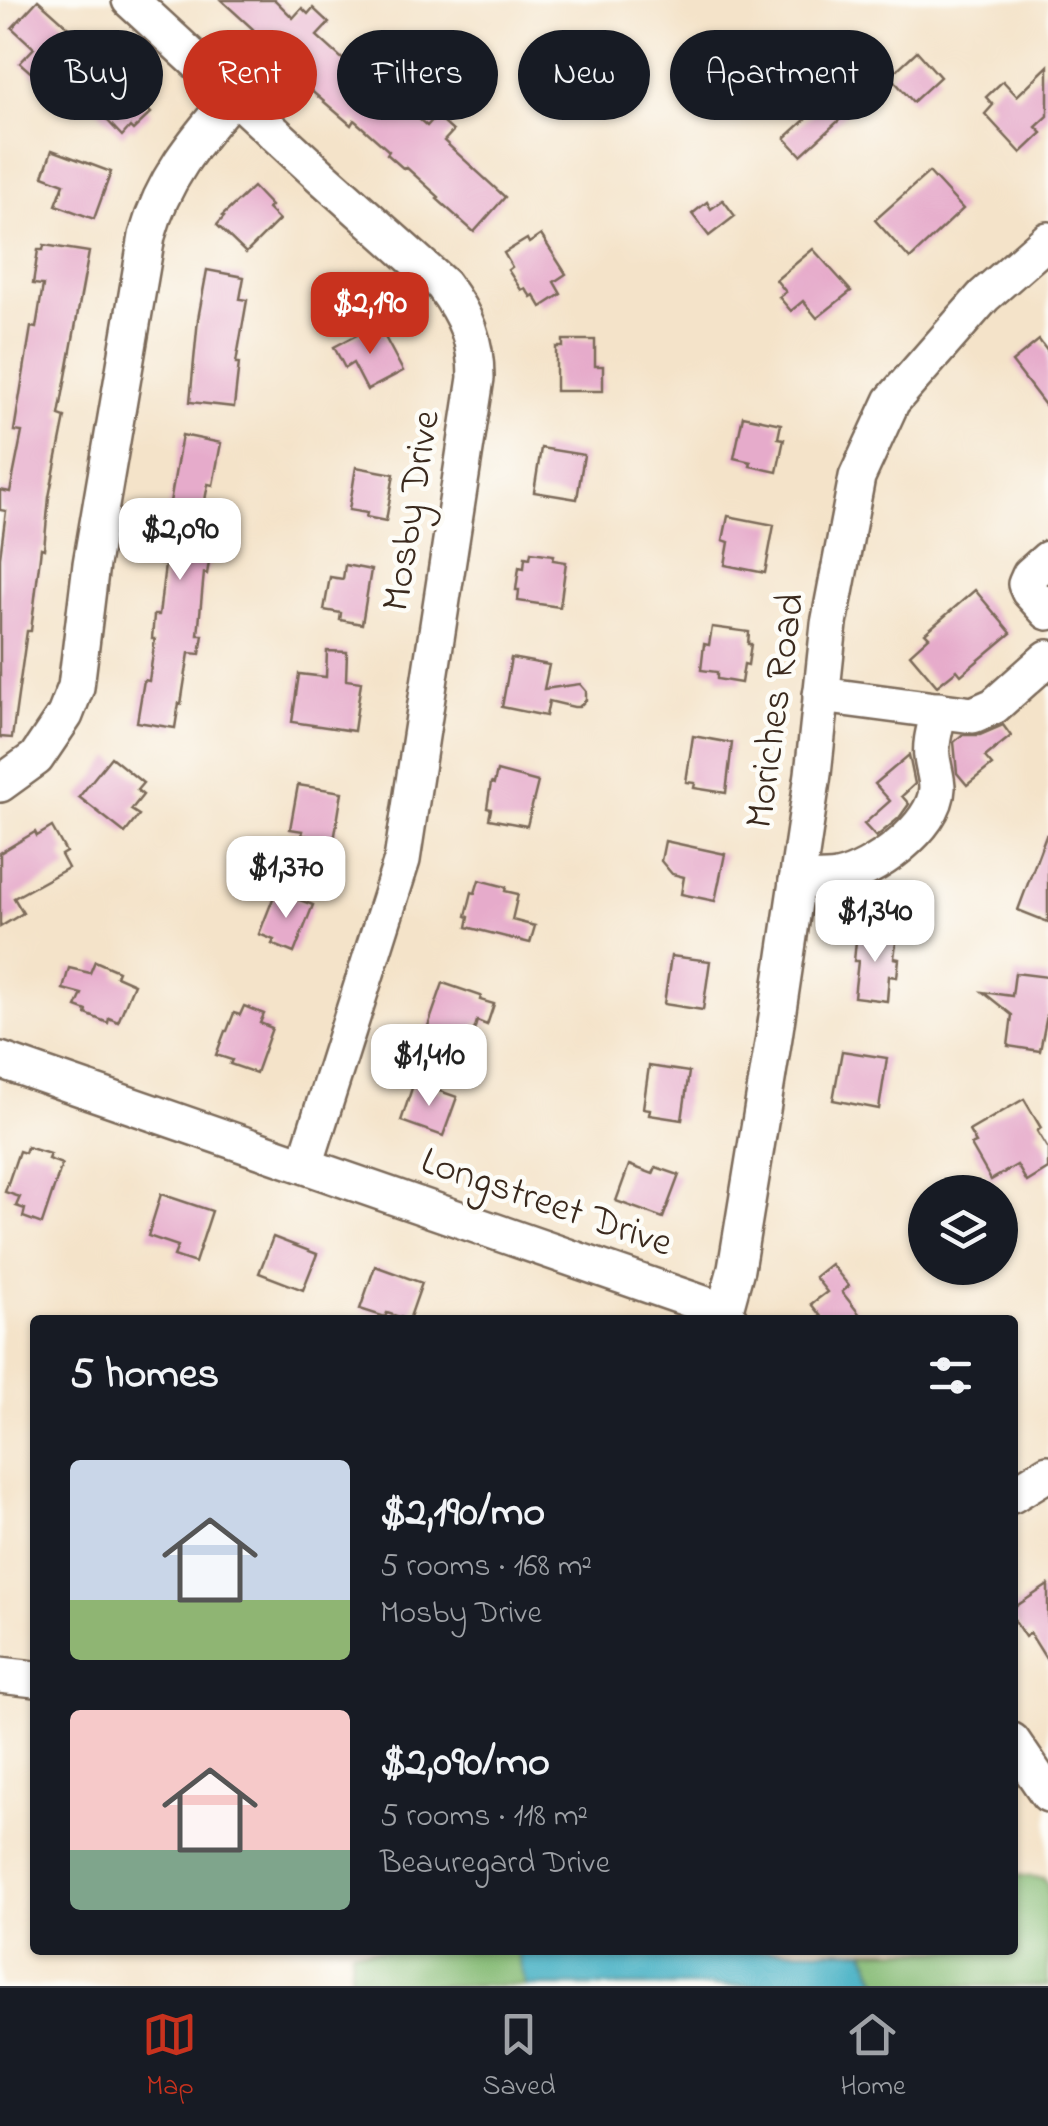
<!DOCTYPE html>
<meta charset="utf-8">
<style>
:root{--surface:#171b24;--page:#20242c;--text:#f1f3f6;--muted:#9ea1a6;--line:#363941;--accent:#c8321e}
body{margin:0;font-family:"Indie Flower",sans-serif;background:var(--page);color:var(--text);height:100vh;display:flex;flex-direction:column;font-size:38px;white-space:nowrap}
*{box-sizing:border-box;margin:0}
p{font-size:32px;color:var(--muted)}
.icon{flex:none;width:55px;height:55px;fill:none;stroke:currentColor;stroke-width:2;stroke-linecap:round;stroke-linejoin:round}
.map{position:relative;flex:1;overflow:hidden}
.side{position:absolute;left:30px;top:1315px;width:988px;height:640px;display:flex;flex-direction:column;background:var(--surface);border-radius:10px;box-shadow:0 2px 8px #0004}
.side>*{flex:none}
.top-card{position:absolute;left:30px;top:30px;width:990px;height:90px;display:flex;gap:20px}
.tools{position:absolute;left:908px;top:1175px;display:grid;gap:20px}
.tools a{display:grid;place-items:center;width:110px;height:110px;border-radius:50%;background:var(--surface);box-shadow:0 2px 8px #0004;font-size:50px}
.price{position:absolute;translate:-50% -85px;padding:0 22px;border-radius:20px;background:#fff;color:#222;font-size:32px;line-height:65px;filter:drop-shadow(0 2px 5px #0008)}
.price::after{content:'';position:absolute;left:50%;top:60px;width:30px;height:22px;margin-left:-15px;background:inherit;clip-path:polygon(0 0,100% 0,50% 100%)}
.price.on{background:var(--accent);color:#fff}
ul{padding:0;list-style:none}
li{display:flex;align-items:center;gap:30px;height:250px;padding:0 40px}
li span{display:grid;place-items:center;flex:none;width:280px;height:200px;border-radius:10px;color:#555}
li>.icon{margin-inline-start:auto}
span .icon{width:120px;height:120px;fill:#fffc;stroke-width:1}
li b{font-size:42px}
h2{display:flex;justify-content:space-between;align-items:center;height:120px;padding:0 40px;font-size:42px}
.chip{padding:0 35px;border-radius:45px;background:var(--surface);box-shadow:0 2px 8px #0004;font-size:35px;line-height:90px}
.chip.on{background:var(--accent);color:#fff}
.tab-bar{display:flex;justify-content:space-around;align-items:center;height:140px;border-top:2px solid var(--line);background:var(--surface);font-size:28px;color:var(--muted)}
.tab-bar a{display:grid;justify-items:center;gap:5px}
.tab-bar .on{color:var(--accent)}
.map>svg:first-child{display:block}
.forest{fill:#86bb76;stroke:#60724a;stroke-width:2.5}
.water{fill:#45b0c4;stroke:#406d71;stroke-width:2.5}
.building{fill:#e6abcb}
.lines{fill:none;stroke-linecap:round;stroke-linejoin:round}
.minor-casing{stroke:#7c6b5a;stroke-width:40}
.minor{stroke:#fff;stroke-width:35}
.labels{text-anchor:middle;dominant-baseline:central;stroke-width:9;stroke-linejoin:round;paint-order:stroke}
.street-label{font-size:40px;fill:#3b2a1e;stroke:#fdfcf7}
</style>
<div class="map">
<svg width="1048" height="1986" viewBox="0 0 1048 1986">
<rect width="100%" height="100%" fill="#fdfcf7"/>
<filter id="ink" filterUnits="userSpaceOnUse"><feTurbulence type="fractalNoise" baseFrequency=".01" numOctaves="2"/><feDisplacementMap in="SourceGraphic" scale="20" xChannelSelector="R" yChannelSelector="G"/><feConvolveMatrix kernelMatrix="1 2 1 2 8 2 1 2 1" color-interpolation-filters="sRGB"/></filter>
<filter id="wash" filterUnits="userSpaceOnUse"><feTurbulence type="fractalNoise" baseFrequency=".0048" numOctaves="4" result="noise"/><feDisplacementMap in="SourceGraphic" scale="40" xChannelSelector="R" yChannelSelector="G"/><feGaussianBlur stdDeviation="2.25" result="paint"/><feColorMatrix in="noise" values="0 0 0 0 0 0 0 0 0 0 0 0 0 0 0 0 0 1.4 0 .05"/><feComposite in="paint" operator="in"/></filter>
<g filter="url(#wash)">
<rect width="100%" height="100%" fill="#f4e3c9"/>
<g class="forest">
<polygon points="1013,1875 1044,1878 1048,1884 1048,1986 880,1986 864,1950 1012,1950"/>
<polygon points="352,1950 517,1950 526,1986 350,1986"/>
</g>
<polygon class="water" points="517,1950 864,1950 880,1986 526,1986"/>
<g id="blocks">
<g class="building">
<polygon points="38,0 76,34 36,77 20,63 34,48 12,28"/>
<polygon points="221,0 275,0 293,18 302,8 308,14 313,8 329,23 317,36 361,76 364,72 427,126 436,116 453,131 444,141 505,197 474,232 437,199 439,197 406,167 404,169 387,154 389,151 354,120 351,125 286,69 249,33 253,29"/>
<polygon points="917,51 940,77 913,102 890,76"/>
<polygon points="1048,66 1048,116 1036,127 1042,133 1021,153 985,114 993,105 986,97 1003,81 1017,96"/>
<polygon points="95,69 109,83 114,79 120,86 123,83 151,113 133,130 130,127 122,136 76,87"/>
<polygon points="830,97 846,114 801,155 785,138"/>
<polygon points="52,150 111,172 94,219 56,205 64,184 43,176"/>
<polygon points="929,172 963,209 910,259 875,220"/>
<polygon points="253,187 271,206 268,209 279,220 246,253 217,225 224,217 222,216"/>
<polygon points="723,200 735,216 709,236 692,214 707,202 711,209"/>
<polygon points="541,235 566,274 554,282 561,294 541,307 534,295 531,297 525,288 521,290 508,270 512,267 504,253 527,239 529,243"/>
<polygon points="44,245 89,252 59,415 65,417 49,497 44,549 41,548 31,631 27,631 12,738 0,737 0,557 6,511 0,510 0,490 10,492 22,432 14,431 31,327 36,328 43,285 33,284 38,250 43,250"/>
<polygon points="813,249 851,291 817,318 803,301 791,311 779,297 786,292 776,280"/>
<polygon points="207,270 244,277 240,299 247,300 236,363 239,363 234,407 190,402 198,319"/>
<polygon points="378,324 403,371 367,390 353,363 345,368 334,347"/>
<polygon points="563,340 595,340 595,366 603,366 603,391 556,391 556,347 563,347"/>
<polygon points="1039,340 1048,352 1048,409 1012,362"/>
<polygon points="743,416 781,424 778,438 784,439 777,472 750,466 751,462 734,458"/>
<polygon points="182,435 221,443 213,485 208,484 201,522 206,523 201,547 211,549 207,574 204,573 198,635 203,635 200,654 189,653 181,704 179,703 175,728 137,722 144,680 149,681 155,639 152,639 154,615 159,615 165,565 159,564"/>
<polygon points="541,448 584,455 577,499 534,492"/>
<polygon points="356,467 394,474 386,521 366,517 367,513 349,510"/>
<polygon points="728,516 774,525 765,573 725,565 729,542 723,540"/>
<polygon points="531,552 554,555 553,560 566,562 560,607 518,601 519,590 516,590 519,567 524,568 525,557 530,558"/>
<polygon points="345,565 371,570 362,624 340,620 341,613 324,610 330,577 343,579"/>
<polygon points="975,590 1011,633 961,675 957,670 937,686 910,654 929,637 925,633"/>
<polygon points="712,627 749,632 748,644 751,644 748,665 744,664 741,683 717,679 717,672 701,670 704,644 709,645"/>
<polygon points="327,651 347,652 346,680 361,682 354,731 292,722 299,674 326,677"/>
<polygon points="511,658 549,665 544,689 580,684 586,691 586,700 579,707 574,707 549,701 546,716 502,707"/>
<polygon points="1003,725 1011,736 985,757 992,765 967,785 957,773 954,742 962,735 980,735"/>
<polygon points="693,736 732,743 726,793 694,788 695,783 686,782"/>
<polygon points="909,755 915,784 902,796 909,804 899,818 876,837 864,824 890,801 875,784"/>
<polygon points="111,757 143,783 137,790 143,795 131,810 139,815 125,833 79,797"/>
<polygon points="497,771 538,782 527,826 489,819 491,809 487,808 491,783 494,784"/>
<polygon points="298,785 342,792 334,841 302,835 303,831 290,829"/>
<polygon points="52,827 66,852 61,855 68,868 14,898 23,913 0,927 0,853 35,832 37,836"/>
<polygon points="1046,835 1048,835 1048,922 1018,910"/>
<polygon points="665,841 725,854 715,901 681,894 684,877 672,874 661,861"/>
<polygon points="479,880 506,887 505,891 518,894 512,920 535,926 530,943 467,927 469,917 466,916 472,892 475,893"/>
<polygon points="276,891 313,905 294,953 272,944 274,940 259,934"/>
<polygon points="857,931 897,935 894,958 899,959 897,977 889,976 887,1001 854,997 858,961 854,961"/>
<polygon points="671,956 710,961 703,1010 664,1004"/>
<polygon points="95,961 118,971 116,976 134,984 118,1022 109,1018 108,1023 86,1014 87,1011 76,1007 82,994 63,989 69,968 90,973"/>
<polygon points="1015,973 1048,977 1048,1010 1040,1051 1008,1046 1012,1015 983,992 1012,996"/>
<polygon points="443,983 481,996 480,1000 494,1004 487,1025 477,1021 470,1044 427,1029"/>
<polygon points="244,1006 264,1014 260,1023 272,1028 256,1073 230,1064 232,1060 216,1055 225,1031 227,1031 234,1013 240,1015"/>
<polygon points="842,1051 887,1058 879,1109 833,1100"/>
<polygon points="649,1066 689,1072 682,1120 649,1115 650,1109 643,1108"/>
<polygon points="414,1082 457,1097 443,1136 401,1121"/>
<polygon points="1024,1099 1041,1128 1037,1131 1048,1149 1048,1169 1027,1182 1017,1165 991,1180 971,1145 976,1143 969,1131"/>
<polygon points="27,1147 50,1154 48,1159 62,1164 42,1224 23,1217 25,1209 16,1206 20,1197 5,1192 19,1151 25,1153"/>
<polygon points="629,1165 653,1174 656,1167 679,1175 663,1218 616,1201"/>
<polygon points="161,1194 212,1211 195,1263 174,1256 178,1246 148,1236"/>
<polygon points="273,1237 317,1254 303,1290 259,1273"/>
<polygon points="831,1264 849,1286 842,1292 864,1320 824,1320 811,1304 827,1292 815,1277"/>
<polygon points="375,1266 422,1283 409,1320 387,1313 385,1317 360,1309"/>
<polygon points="1048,1585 1048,1662 1030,1633 1025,1637 1012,1617 1012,1609"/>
</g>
</g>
</g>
<g filter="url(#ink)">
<use href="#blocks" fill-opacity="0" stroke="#7c6b5a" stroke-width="2.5"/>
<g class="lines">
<defs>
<g id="minor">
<path d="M130 0 321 176 443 285C466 316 476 340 476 378L402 860 305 1165"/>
<polyline points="1048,559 1030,575 1026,584 1029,591 1048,612"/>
<polyline points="821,695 973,715 994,706 1048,658"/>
<path d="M0 784 36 758 65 715 76 687 91 564 147 236C163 178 195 141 234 95"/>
<path d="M797 881C810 880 824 881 837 879 872 872 936 827 937 788 937 778 933 767 932 757 930 742 936 725 939 710"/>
<polyline points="0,1060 724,1311 730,1320"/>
<polyline points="722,1320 736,1269 774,1037 813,774 829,624 857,477 892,401 984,296 1048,240"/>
<polyline points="1012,1495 1048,1473"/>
<polyline points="0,1675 35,1679"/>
<polyline points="1012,1741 1048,1794"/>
</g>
</defs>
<use href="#minor" class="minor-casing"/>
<use href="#minor" class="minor"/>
</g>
</g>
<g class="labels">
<g class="street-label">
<text transform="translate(413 511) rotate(-81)">Mosby Drive</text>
<text transform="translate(777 711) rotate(-82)">Moriches Road</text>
<text transform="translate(546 1204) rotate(19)">Longstreet Drive</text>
</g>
</g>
</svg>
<div class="tools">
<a><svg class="icon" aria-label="layers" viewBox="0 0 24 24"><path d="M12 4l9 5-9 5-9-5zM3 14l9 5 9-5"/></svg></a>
</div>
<b class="price on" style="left:370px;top:357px">$2,190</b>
<b class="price" style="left:180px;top:583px">$2,090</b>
<b class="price" style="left:286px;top:921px">$1,370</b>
<b class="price" style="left:875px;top:965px">$1,340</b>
<b class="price" style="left:429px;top:1109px">$1,410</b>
<div class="top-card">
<a class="chip">Buy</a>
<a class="chip on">Rent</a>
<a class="chip">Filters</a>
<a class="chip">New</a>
<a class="chip">Apartment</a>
</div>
<section class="side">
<h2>5 homes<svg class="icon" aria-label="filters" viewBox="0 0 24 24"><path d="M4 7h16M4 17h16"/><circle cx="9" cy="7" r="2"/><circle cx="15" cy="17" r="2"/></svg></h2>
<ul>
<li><span style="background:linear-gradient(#c9d6e8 70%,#8fb573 0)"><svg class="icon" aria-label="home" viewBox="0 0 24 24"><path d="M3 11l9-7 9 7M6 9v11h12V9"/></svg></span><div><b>$2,190/mo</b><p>5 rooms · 168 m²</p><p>Mosby Drive</p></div></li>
<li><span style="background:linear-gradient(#f6c9c9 70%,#7fa58c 0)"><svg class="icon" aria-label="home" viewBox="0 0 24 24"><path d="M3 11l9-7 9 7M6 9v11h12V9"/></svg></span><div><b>$2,090/mo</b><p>5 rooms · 118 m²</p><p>Beauregard Drive</p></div></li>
</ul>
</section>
</div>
<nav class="tab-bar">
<a class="on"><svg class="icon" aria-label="map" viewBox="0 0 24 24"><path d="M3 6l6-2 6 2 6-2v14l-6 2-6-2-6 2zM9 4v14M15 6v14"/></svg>Map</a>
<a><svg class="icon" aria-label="saved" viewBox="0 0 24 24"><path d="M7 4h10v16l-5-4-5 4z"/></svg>Saved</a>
<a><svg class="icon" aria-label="home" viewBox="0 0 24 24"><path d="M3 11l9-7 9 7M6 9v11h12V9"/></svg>Home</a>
</nav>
